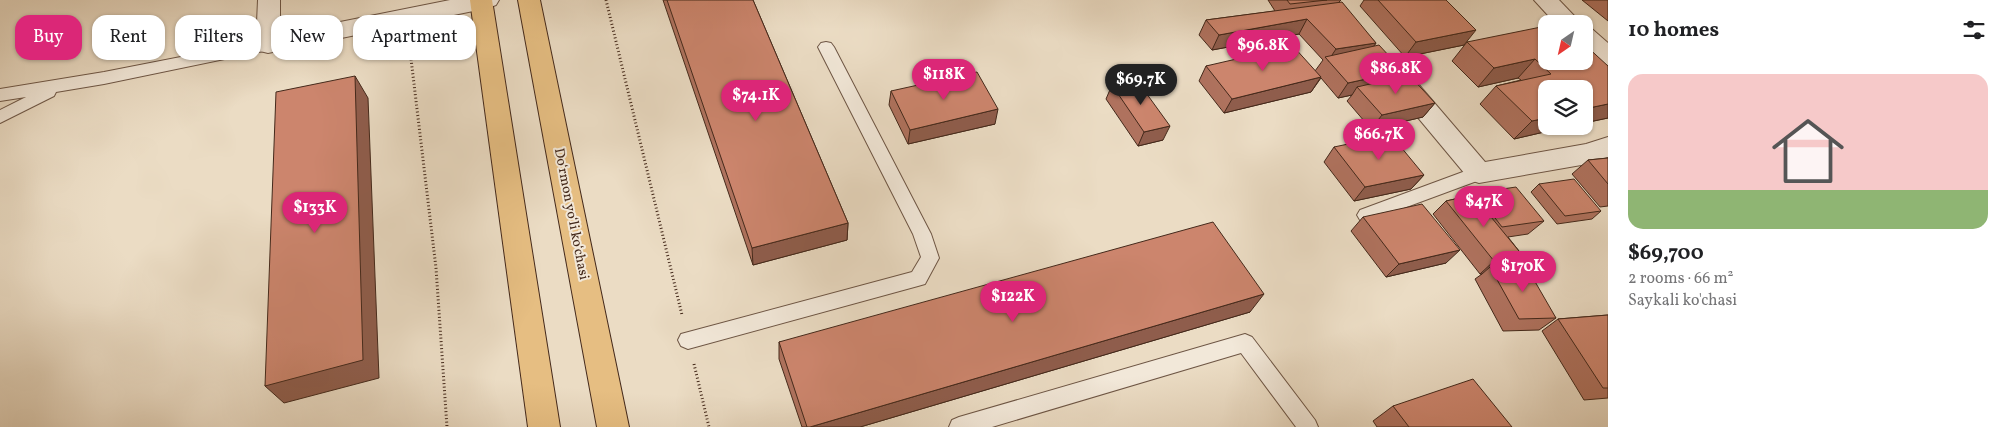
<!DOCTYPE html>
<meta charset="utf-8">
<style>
:root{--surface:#fff;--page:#f2f2f2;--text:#202124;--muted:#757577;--line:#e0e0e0;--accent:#db2777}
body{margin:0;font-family:Vollkorn,serif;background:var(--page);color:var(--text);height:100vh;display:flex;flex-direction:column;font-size:19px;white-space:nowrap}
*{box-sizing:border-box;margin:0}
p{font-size:16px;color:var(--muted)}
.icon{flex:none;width:28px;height:28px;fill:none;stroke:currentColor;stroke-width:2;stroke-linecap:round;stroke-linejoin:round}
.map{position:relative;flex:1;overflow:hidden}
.details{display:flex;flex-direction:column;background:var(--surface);width:400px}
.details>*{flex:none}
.top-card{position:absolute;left:15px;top:15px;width:475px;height:45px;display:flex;gap:10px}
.needle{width:32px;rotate:214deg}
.tools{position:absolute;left:1538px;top:15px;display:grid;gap:10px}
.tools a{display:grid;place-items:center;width:55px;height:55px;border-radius:10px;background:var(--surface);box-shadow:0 1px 4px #0004;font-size:25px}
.price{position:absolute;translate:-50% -42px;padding:0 11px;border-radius:18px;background:var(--accent);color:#fff;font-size:16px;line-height:32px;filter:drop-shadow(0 1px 2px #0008)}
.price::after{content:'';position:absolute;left:50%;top:30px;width:15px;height:11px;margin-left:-8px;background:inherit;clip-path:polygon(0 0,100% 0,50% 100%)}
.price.selected{background:#222;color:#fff}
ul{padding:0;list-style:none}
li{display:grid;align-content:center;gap:10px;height:265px;padding:0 20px}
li+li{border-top:1px solid var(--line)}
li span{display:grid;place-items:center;height:155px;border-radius:15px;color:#555}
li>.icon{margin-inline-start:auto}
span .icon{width:90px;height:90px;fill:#fffc;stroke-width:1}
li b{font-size:21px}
h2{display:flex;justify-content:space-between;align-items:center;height:60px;padding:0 20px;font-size:21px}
.tag{padding:0 18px;border-radius:15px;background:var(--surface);box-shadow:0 1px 4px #0004;font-size:18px;line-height:45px}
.tag.selected{background:var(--accent);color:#fff}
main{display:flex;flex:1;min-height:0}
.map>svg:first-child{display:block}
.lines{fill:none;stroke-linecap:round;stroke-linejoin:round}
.service-casing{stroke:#6e5645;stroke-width:2}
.minor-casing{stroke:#6e5645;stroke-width:2}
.primary-casing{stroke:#44291b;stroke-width:2}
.path{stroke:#44291b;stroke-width:3;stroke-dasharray:1 2.5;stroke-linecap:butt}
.service{fill:#f2e8d9;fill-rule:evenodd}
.minor{fill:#f2e8d9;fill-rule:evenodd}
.primary{fill:#e6be82;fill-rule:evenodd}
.wall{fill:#af725e;stroke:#44291b}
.shaded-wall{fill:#8f5d4c;stroke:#44291b}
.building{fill:#cc856d;stroke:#44291b}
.labels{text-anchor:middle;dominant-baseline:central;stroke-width:4;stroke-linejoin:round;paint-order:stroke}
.street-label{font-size:14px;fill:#44291b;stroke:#f2e8d9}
</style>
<main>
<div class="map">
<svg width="1608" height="427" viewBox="0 0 1608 427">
<rect width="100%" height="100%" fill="#ebdcc4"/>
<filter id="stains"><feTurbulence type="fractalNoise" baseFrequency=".004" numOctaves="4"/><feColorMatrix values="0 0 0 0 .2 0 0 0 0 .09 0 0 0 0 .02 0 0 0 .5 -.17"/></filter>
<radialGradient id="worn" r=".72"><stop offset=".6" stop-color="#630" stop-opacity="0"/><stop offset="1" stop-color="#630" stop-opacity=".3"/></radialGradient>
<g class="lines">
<defs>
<g id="service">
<polygon points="268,40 273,41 276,45 273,49 104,84 56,92 54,96 0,123 0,110 26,97 0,101 0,89 104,72"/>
<polygon points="826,42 831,43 834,47 931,234 939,258 925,284 918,286 688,349 681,346 678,340 681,334 912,272 921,257 913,234 818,47 821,43"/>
<polygon points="1479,166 1485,168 1487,173 1485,178 1366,222 1360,220 1357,215 1360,210"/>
<polygon points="1245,334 1252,337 1315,420 1318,427 1296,427 1241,353 992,427 949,427 952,420 959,417"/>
</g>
<g id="minor">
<polygon points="258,0 280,0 280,34 450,0 499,0 496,5 488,8 268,53 260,51 256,45"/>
<polygon points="1534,0 1559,0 1582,24 1556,24"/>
<polygon points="1584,27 1592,29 1608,43 1608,65 1600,63 1584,48"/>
<polygon points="1404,75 1413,78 1485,162 1586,144 1608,137 1608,157 1587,164 1479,183 1470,180 1395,90 1392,84 1395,78"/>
</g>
<g id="primary">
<polygon points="470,0 492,0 560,427 528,427"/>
<polygon points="518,0 540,0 629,427 597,427"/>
</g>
</defs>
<use href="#service" class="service-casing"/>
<use href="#minor" class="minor-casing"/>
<use href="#primary" class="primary-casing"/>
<g class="path">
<polyline points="606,0 682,315"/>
<polyline points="409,42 436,268 447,427"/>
<polyline points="694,364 709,427"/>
</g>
<use href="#service" class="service"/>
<use href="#minor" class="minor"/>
<use href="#primary" class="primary"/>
</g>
<g class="wall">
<polygon points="663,0 753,0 848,223 847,240 753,265"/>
<polygon points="1268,0 1341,0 1339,2 1376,43 1374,46 1398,77 1435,103 1423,117 1371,129 1347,101 1352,95 1338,98 1321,78 1311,92 1224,113 1199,81 1206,66 1315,71 1323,60 1299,34 1212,50 1199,35 1206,20 1275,11"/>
<polygon points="1364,0 1446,0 1464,45 1405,57 1360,6"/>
<polygon points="1582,0 1608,0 1608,21"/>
<polygon points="1467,42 1608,66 1608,118 1584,123 1584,89 1546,126 1570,126 1514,139 1480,104 1496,86 1521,80 1518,78 1478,87 1452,61"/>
<polygon points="1112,85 1163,140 1138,146 1106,99"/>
<polygon points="891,91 995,124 908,144 889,105"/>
<polygon points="1334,147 1424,175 1411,189 1354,201 1324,162"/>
<polygon points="1608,158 1608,206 1600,207 1572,174 1588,160"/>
<polygon points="1539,184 1601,211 1592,219 1557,224 1531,192"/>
<polygon points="1476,193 1544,221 1528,234 1508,237 1523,256 1510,266 1556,318 1539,330 1503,331 1475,279 1482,274 1480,274 1433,214 1446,201 1473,195"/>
<polygon points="1363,217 1446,263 1386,277 1351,231"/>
<polygon points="1250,312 860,427 802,427 779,359 779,342"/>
<polygon points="1608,315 1608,398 1584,400 1542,331 1558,319"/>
<polygon points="1393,406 1512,427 1377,427 1373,421"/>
</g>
<g class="shaded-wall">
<polygon points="1307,19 1299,34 1212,50 1219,35"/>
<polygon points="1476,30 1464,45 1405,57 1416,42"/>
<polygon points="1376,43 1366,57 1328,61 1336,49"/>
<polygon points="1535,59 1518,78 1478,87 1494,68"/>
<polygon points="1403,71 1392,86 1357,87 1352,95 1338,98 1348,83"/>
<polygon points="355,76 368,98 379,378 284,403 265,386"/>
<polygon points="1321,77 1311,92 1224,113 1232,99"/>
<polygon points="1435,103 1423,117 1371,129 1382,115"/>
<polygon points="1608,104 1608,118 1584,123 1584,109"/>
<polygon points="998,109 995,124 908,144 910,130"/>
<polygon points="1546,118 1546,126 1570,126 1514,139 1532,121"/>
<polygon points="1170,126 1163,140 1138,146 1144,132"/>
<polygon points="1424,175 1411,189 1354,201 1365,187"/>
<polygon points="848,223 847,240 753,265 752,248"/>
<polygon points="1460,250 1446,263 1386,277 1399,264"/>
<polygon points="1523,256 1507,269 1490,267 1482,274 1480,274 1494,261"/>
<polygon points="1264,294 1250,312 860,427 810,427"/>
</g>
<g class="building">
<polygon points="667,0 753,0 848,223 752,248"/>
<polygon points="1287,0 1327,0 1290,4"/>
<polygon points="1378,0 1446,0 1476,30 1416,42"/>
<polygon points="1342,2 1376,43 1336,49 1307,19 1219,35 1206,20"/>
<polygon points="1546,26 1546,61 1584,61 1584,44 1608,66 1608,104 1584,109 1584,89 1546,89 1546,118 1532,121 1496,86 1551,74 1535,59 1494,68 1467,42"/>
<polygon points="1379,45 1403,71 1348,83 1325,57"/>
<polygon points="1293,46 1321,77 1232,99 1206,66"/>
<polygon points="977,72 998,109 910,130 891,91"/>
<polygon points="1409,75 1435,103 1382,115 1357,87"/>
<polygon points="355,76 363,360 265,386 276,92"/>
<polygon points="1136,79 1170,126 1144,132 1112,85"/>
<polygon points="1391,135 1424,175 1365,187 1334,147"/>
<polygon points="1608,158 1608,184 1588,160"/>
<polygon points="1574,179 1601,211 1565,216 1539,184"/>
<polygon points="1516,187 1544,221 1502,227 1476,193"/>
<polygon points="1473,195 1523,256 1494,261 1446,201"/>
<polygon points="1422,204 1460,250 1399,264 1363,217"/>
<polygon points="1213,222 1264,294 810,427 807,427 779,342"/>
<polygon points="1526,266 1556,318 1519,319 1490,267"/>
<polygon points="1608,315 1608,388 1603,388 1558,319"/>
<polygon points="1473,379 1512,427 1409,427 1393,406"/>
</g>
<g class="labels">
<g class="street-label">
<text transform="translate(571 214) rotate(79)">Do‘rmon yo‘li ko‘chasi</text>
</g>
</g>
<rect width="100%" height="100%" filter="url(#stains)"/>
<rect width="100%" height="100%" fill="url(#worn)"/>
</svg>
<div class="tools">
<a><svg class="needle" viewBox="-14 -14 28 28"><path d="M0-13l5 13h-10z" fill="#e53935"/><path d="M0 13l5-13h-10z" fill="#757577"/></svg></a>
<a><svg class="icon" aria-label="layers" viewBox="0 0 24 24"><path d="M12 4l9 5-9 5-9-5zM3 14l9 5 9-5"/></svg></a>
</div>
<b class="price" style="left:1263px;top:72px">$96.8K</b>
<b class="price" style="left:1396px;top:95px">$86.8K</b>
<b class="price" style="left:944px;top:101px">$118K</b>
<b class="price selected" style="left:1141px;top:106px">$69.7K</b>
<b class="price" style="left:756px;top:122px">$74.1K</b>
<b class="price" style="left:1379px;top:161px">$66.7K</b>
<b class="price" style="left:1484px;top:228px">$47K</b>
<b class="price" style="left:315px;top:234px">$133K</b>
<b class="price" style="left:1523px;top:293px">$170K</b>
<b class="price" style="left:1013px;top:323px">$122K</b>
<div class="top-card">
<a class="tag selected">Buy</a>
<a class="tag">Rent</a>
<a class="tag">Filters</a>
<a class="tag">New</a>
<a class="tag">Apartment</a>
</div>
</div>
<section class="details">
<h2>10 homes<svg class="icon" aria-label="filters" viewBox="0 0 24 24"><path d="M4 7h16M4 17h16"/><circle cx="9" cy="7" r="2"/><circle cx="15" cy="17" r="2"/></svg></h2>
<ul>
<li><span style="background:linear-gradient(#f6c9c9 75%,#8fb573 0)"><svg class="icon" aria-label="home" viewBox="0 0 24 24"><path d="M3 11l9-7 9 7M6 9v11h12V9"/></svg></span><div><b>$69,700</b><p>2 rooms · 66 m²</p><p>Saykali ko'chasi</p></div></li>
</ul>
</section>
</main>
